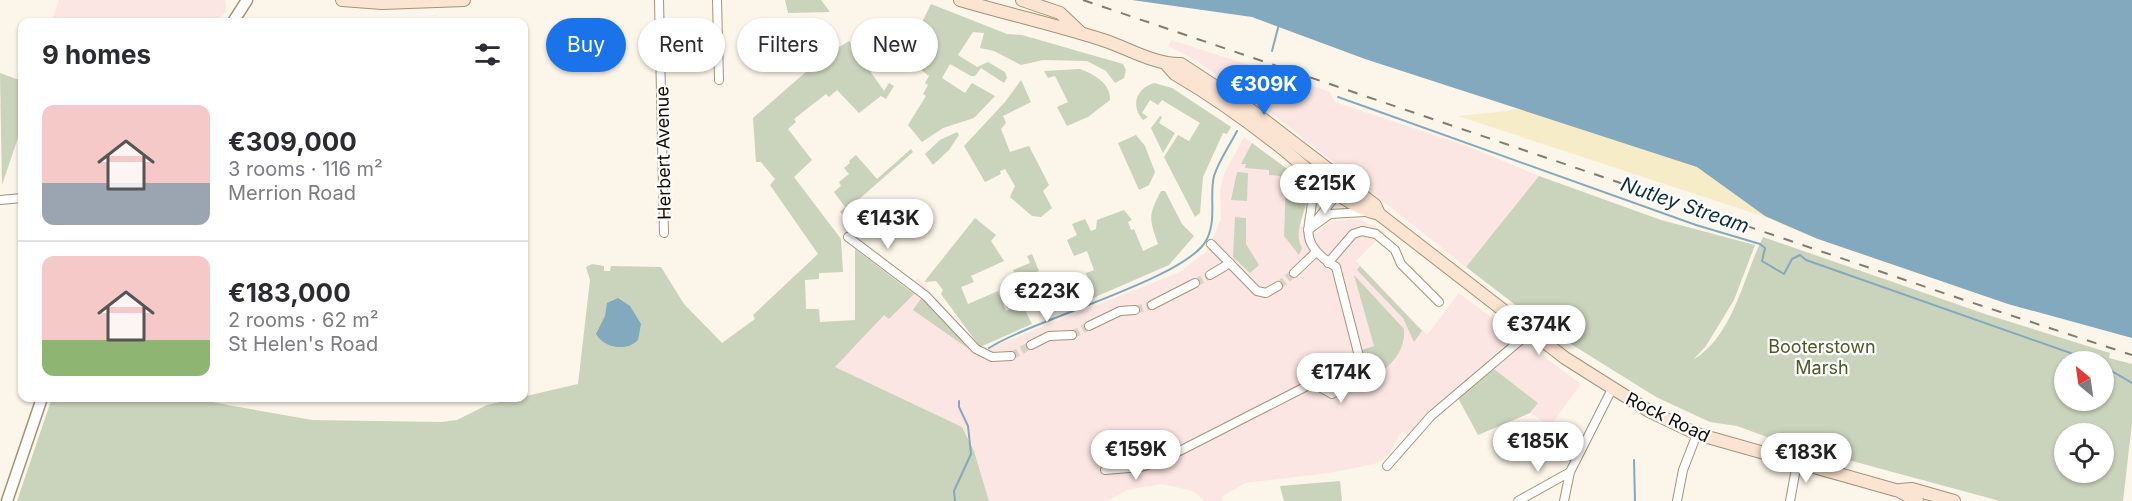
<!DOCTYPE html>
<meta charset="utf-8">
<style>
:root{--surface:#fff;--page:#f2f2f3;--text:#2b2b33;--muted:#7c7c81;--line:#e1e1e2;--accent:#1a73e8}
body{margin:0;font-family:Inter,sans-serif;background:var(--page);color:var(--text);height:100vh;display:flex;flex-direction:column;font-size:22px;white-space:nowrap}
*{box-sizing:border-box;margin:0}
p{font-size:20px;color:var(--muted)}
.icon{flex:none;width:33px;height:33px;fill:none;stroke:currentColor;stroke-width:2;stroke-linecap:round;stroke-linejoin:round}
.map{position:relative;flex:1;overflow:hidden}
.details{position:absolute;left:18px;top:18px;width:510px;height:384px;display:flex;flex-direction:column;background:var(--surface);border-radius:12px;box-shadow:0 2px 4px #0004}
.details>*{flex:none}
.hud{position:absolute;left:546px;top:18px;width:570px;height:54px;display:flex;gap:12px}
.needle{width:39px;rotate:331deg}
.fabs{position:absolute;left:2054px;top:351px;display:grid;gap:12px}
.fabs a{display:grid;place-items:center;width:60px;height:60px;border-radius:50%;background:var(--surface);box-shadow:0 2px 4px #0004;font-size:30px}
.price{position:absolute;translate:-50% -51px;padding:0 14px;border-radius:21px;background:#fff;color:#222;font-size:20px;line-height:39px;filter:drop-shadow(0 2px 3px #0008)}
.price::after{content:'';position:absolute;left:50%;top:36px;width:18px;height:14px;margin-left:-9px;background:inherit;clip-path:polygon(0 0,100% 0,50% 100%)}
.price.active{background:var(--accent);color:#fff}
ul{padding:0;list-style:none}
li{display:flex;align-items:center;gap:18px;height:150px;padding:0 24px}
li+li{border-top:2px solid var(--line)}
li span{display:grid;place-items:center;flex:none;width:168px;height:120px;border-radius:12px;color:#555}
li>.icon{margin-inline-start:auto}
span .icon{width:72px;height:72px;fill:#fffc;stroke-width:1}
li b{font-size:26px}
h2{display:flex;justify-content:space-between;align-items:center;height:72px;padding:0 24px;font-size:26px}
.tag{padding:0 21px;border-radius:27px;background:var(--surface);box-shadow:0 2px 4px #0004;font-size:21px;line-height:54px}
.tag.active{background:var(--accent);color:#fff}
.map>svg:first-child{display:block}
.commercial{fill:#fce6e3}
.green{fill:#cad3bb;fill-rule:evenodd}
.sand{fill:#f6ecc7}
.water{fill:#83a9be}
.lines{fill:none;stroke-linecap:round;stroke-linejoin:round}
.stream{stroke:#83a9be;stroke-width:2}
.minor-tunnel{stroke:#d9d2c7;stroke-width:8;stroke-dasharray:8 4;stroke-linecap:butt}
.minor-casing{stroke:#a49377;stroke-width:10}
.tertiary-casing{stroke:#a49377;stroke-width:13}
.secondary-casing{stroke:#a49377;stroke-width:14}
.minor{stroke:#fff;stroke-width:8}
.tertiary{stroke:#fff;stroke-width:10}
.secondary{stroke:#fce4d2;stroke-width:12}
.rail{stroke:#827b71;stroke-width:2;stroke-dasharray:10 10;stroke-linecap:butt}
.labels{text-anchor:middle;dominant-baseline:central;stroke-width:4.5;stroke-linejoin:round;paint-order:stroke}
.street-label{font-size:18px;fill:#140e05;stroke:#fff}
.park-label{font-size:18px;fill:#495a24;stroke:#fff}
.water-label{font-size:20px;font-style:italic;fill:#0a2d3d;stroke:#fff}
</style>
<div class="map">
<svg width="2132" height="501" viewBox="0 0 2132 501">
<rect width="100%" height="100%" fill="#fcf5e9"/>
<g class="commercial">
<polygon points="59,0 225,0 226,3 226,11 216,22 51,22"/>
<polygon points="1171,40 1303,82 1330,92 1335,102 1467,146 1539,176 1466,267 1256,101 1192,58 1169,46"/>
<polygon points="1244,137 1300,181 1307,198 1299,225 1316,234 1329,222 1349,219 1361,220 1385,232 1356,261 1427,335 1459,293 1512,333 1511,339 1409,433 1404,434 1402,431 1388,455 1378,463 1330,473 1245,483 1223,496 1221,501 1205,501 1193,491 1162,484 1127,490 1107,501 989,501 974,451 962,427 834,367 918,278 980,346 989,348 1180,272 1206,252 1214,235 1221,219 1220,190 1224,174"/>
<polygon points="1525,343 1581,384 1550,426 1530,413 1538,403 1494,369"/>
</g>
<g class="green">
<polygon points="785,0 821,0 830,12 788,13"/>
<polygon points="931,4 1007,34 1022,35 1123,64 1126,70 1124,78 1115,83 1106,71 1087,61 1043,60 1021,65 994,51 980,48 984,33 973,32 958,55 977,67 988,62 1005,72 1007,78 1004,83 981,68 975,76 971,76 950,64 942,78 965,93 972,83 995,96 974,118 943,128 922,142 908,125 926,96 923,94 928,85 925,83 929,76 913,64 908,65 906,69 900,66"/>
<polygon points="849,41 884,91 889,83 894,86 886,99 881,96 859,113 837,90 829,97 826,94 794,119 796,122 788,129 812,160 794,177 841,239 843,272 819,273 819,279 805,280 806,309 819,309 820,322 855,320 855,249 914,294 889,319 884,315 835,367 962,427 974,451 989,501 17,501 52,398 189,398 312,420 441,422 457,420 487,405 578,384 590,280 586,267 592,264 604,266 604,271 610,271 611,266 661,267 684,304 722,343 755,319 753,315 818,254 770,185 775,179 761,162 756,162 753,118 823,57"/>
<path d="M1080 69C1093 74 1111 83 1110 100L1088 117 1067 126 1057 107 1068 102 1055 76 1048 78 1044 71Z"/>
<polygon points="0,73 22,81 22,126 2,185"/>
<polygon points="1021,80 1031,102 1003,116 1006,123 1001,129 1010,152 1029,146 1049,185 1043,191 1052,208 1041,217 1032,216 1010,197 1015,186 1005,169 1000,171 1001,174 985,182 964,146 1005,102"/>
<path d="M1154 83 1172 88 1231 127 1227 134 1223 133 1203 177 1200 213 1195 217 1164 157 1178 135 1189 141 1200 123 1162 100 1158 105 1150 100 1142 113 1148 117 1143 120C1131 106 1135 89 1154 83Z"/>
<polygon points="1160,116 1162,117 1159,123 1175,133 1163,153 1151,128"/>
<polygon points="957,132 959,135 949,150 933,165 925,154 940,140"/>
<polygon points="1136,135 1145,146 1155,172 1149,185 1139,190 1118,143"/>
<path d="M1252 143C1267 155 1288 167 1300 181 1319 202 1289 225 1302 248L1299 255 1284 236 1286 182 1280 176 1269 175V170L1245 168 1246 164H1241Z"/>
<polygon points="911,149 913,152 842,214 840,212 845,207 834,192 841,186 839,182 849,174 844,168 850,163 849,161 856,155 877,179"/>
<polygon points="1237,172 1248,173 1247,201 1231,200"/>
<path d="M1539 176 1661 220 1755 245 1734 300 1706 346 1693 360C1734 335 1743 277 1763 237L1988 315 2110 353 2109 358 2132 364V423L2123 501H2000L1778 441 1737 426 1710 422 1656 397 1547 329 1466 267ZM2064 362H2103V400H2064ZM2064 434H2103V472H2064Z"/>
<path d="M1161 191H1165L1182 224 1194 236 1169 265 1077 305 1070 288 1083 283 1082 280 1088 278 1086 273 1094 270 1087 251 1074 256 1067 240 1077 235 1072 224 1085 219 1091 231 1096 229 1097 220 1124 210 1132 220 1128 222 1131 230 1134 229 1143 251 1158 244C1149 218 1148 216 1161 191Z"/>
<polygon points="1235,217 1246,218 1246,244 1259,265 1250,273 1233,257"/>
<polygon points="975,218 996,235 991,241 1004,261 971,276 974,282 961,287 968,304 998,291 1006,311 1022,304 1032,324 980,347 941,294 943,290 936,281 924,282"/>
<polygon points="1032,254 1039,271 1024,277 1029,290 1035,288 1037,292 1041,291 1043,295 1055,291 1057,296 1036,304 1026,300 1013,270 1030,263 1027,256"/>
<polygon points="1360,266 1422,331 1414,342 1403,318 1357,270"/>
<path d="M1354 275 1404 329C1406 357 1383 372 1363 383L1367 370 1362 350 1374 346Z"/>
<polygon points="922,297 969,349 913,310"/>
<polygon points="1494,369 1538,403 1530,413 1478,435 1458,398"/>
<polygon points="1340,481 1342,501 1284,501 1280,486"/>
</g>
<polygon class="sand" points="1573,0 1796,218 1819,240 1765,217 1458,116 1508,111 1524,106"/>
<g class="water">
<polygon points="1132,0 2132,0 2132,338 2008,304 1818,239 1765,216 1697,167 1365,59 1252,17"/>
<path d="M618 298 630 306 641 324 638 340C626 352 604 348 596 334L605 316 607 303Z"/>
</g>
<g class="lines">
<g class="stream">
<polyline points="1272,51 1279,24"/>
<polyline points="1338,97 1696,225 1760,244 1765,248 1762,261 1784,274 1792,259 1800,255 1806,260 2096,362"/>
<path d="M989 348C1034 319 1189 278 1207 239 1217 218 1209 196 1214 176 1219 160 1230 145 1237 131"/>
<polyline points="2103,366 2132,383"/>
<polyline points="1634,460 1635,501"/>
<polyline points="955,501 954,491 971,454 968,426 959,407 959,401"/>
</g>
<g class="minor-tunnel">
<polyline points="1195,283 1210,275"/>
<polyline points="1278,286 1294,273"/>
<polyline points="1135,310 1152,305"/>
<polyline points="1072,335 1089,326"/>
<polyline points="1011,356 1031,345"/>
</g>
<defs>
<g id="minor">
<polyline points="659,0 664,233"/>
<polyline points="717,0 719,80"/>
<polyline points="0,200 22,198"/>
<polyline points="1316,221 1338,193"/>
<polyline points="1308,230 1330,214 1365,212"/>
<polyline points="848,237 926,296 976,349 992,357 1011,356"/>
<polyline points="1211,244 1257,291 1266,293 1278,286"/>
<polyline points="1328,263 1353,234 1362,231 1376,234 1395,250 1401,264 1439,302"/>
<polyline points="1294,273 1315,253"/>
<polyline points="1210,275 1230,263"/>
<polyline points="1152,305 1195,283"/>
<polyline points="1089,326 1120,311 1135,310"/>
<polyline points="1031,345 1049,336 1072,335"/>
<polyline points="1387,466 1431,416 1530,332"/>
<path d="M1105 470 1141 467 1160 461 1309 385 1314 384 1332 394 1362 377 1363 372 1336 267C1282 234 1328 216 1305 172"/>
<polyline points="1518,501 1570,472"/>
<polyline points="1564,501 1570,472 1612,389"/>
<polyline points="1677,501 1683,470 1697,434"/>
<polyline points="1790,501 1797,463"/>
</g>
<g id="tertiary">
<polyline points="233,22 247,0"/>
<polyline points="7,501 42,398"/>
</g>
<g id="secondary">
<polyline points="342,0 382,3 464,0"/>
<path d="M960 0C1008 14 1056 25 1103 40 1128 48 1155 65 1181 64L1251 110 1375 205 1379 214 1565 358 1649 411 1697 434 1899 491 1917 501"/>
<polyline points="1022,0 1060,13 1080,32"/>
<path d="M1167 65 1175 74C1211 95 1245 119 1278 145 1308 168 1340 205 1379 214"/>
<polyline points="1900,490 1912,489 1954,501"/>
</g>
</defs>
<use href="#minor" class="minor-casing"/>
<use href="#tertiary" class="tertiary-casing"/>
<use href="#secondary" class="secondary-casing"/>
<use href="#minor" class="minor"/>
<use href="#tertiary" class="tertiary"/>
<use href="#secondary" class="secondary"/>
<polyline class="rail" points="1083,0 1964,300 2132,355"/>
</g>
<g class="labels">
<g class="street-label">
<text transform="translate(663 153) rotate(-91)">Herbert Avenue</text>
<text transform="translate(1668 417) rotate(26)">Rock Road</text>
</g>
<g class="park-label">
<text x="1822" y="346">Booterstown<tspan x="1822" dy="21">Marsh</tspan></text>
</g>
<g class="water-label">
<text transform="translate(1685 205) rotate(19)">Nutley Stream</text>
</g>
</g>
</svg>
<div class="fabs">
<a><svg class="needle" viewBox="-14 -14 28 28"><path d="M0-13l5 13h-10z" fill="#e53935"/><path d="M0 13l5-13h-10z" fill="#7c7c81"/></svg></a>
<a><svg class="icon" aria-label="locate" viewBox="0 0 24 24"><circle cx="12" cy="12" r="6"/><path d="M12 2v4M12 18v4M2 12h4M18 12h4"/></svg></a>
</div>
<b class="price active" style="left:1264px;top:116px">€309K</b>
<b class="price" style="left:1325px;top:215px">€215K</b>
<b class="price" style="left:888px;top:250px">€143K</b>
<b class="price" style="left:1047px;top:323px">€223K</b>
<b class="price" style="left:1539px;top:356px">€374K</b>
<b class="price" style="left:1341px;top:404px">€174K</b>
<b class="price" style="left:1538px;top:473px">€185K</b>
<b class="price" style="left:1136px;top:481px">€159K</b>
<b class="price" style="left:1806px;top:484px">€183K</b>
<div class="hud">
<a class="tag active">Buy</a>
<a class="tag">Rent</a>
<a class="tag">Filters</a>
<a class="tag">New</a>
</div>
<section class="details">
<h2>9 homes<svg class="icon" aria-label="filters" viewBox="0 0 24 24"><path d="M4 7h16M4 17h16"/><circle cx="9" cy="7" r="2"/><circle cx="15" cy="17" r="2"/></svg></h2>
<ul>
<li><span style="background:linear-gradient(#f6c9c9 65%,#9aa5b1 0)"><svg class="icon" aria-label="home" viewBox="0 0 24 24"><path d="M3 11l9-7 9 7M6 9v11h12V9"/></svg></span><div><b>€309,000</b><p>3 rooms · 116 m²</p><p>Merrion Road</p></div></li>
<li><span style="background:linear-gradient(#f6c9c9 70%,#8fb573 0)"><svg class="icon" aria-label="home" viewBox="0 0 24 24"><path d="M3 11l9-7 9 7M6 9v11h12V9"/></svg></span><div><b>€183,000</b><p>2 rooms · 62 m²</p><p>St Helen's Road</p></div></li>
</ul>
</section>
</div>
